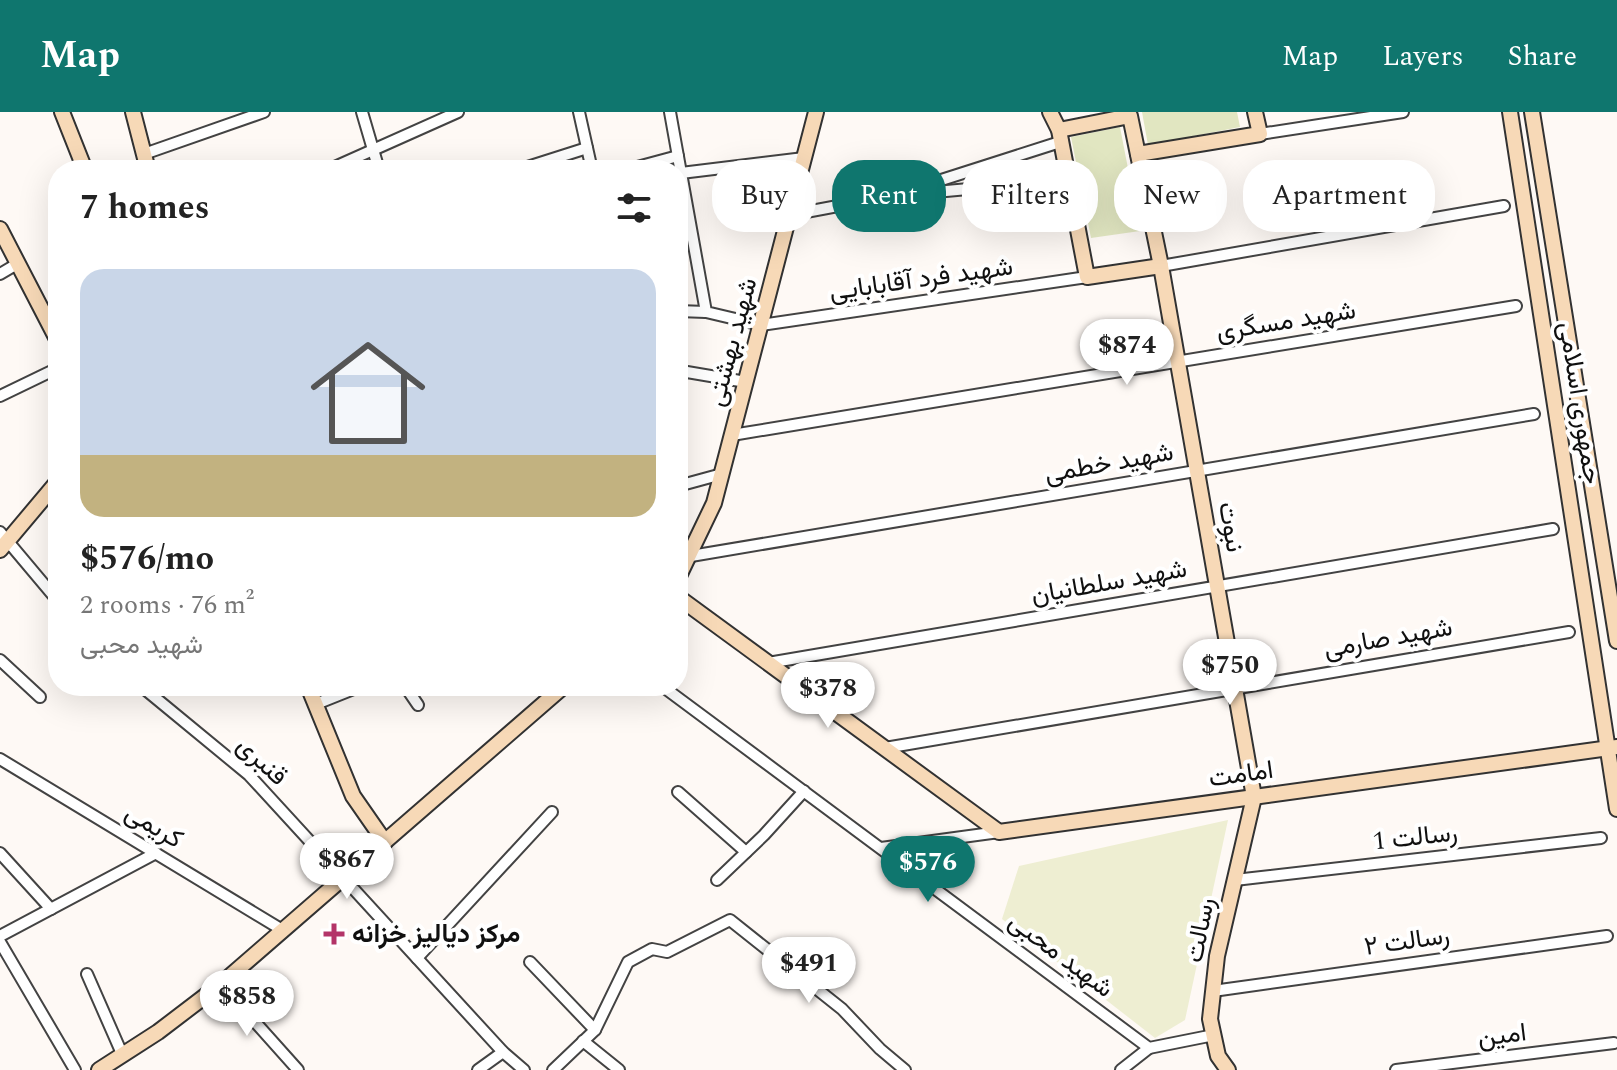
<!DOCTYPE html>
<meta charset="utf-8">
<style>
:root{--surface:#fff;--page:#f2f2f2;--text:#222;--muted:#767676;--accent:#0f766e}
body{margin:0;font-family:Spectral,Vazirmatn,serif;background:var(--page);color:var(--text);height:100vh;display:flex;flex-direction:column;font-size:30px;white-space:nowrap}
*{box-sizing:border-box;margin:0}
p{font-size:26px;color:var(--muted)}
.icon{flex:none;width:44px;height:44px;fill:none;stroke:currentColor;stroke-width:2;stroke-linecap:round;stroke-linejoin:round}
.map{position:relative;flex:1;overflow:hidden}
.sheet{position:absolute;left:48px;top:48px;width:640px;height:536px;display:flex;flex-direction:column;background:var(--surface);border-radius:32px;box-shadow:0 8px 32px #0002}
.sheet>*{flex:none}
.top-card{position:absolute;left:712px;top:48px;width:760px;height:72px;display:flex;gap:16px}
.price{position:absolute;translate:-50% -68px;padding:0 18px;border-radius:28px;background:#fff;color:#222;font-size:26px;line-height:52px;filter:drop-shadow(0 2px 4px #0008)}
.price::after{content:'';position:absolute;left:50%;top:48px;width:24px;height:18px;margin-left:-12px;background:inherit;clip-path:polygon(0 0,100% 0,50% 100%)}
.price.active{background:var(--accent);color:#fff}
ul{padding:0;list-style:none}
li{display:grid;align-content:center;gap:16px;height:424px;padding:0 32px}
li span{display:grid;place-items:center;height:248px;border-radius:24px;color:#555}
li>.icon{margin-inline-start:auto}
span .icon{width:144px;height:144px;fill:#fffc;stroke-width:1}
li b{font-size:34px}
h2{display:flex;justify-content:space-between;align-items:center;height:96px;padding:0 32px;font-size:34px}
.pill{padding:0 28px;border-radius:32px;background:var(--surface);box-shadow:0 8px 32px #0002;font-size:28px;line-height:72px}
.pill.active{background:var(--accent);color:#fff}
header{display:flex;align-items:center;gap:48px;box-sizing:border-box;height:112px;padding:0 40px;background:var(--accent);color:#fff}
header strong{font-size:38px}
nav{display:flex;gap:44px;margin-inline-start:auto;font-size:28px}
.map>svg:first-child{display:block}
.green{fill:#e1e6c1}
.pitch{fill:#eeeed2}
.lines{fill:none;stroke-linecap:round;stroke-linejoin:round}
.street-casing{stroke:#434343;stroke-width:14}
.secondary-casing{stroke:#323232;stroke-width:18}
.street{stroke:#fff;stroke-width:10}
.secondary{stroke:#f7d9b7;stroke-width:14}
.poi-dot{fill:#b33569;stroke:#fff;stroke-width:3}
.labels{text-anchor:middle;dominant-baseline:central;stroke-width:8;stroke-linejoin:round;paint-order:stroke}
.street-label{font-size:26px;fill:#101010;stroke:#fff}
.poi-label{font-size:26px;font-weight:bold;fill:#101010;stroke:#fff;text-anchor:start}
</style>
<header>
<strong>Map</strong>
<nav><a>Map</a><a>Layers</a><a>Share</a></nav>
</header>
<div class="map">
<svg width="1617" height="958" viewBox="0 0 1617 958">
<rect width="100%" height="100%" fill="#fef9f5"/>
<g class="green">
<polygon points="1142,0 1237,0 1240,15 1148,33"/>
<polygon points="1120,15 1140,119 1091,126 1071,25"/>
</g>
<polygon class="pitch" points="1228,708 1185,908 1155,926 1002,807 1019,754"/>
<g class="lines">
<defs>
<g id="street">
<polyline points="362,0 379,58"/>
<polyline points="579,0 592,58"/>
<polyline points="670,0 706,200 761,213 1087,165"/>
<polyline points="1260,22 1403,0"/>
<polyline points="144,42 264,0"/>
<polyline points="328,58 458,0"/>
<polyline points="518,58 587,36"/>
<polyline points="626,58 678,44"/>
<polyline points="681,61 804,46"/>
<polyline points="910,78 1060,30"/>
<polyline points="790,103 891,84 1067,68"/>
<polyline points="1161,154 1504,94"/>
<polyline points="0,162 17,152"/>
<polyline points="678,199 706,200"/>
<polyline points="678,263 687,260 746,270"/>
<polyline points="0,284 58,256"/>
<polyline points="732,323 1516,194"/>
<polyline points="678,374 722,362"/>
<polyline points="0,420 58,489"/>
<polyline points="691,444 1534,302"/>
<polyline points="0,548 40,585"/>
<polyline points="768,551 1553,417"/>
<polyline points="141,574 249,663 503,940 524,958"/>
<polyline points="405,574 418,593"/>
<polyline points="542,574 549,586"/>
<polyline points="662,574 1149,936 1214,923"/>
<polyline points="316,592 361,574"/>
<polyline points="885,636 1569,520"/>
<polyline points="0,647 284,819"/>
<polyline points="678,680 746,740"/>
<polyline points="881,736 999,720"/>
<polyline points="0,741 51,797"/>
<polyline points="717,768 764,723 804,679"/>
<polyline points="1235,768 1601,726"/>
<polyline points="0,824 156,741"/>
<polyline points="0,830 75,958"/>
<polyline points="417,846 552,700"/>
<polyline points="530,850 595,918"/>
<polyline points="87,862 123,944"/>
<polyline points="221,872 298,958"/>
<polyline points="1213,879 1607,824"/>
<polyline points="583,929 619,958"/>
<polyline points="478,958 503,940"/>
<polyline points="553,958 595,918 628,850 652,837 667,840 730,808 842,897 880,937 905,958"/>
<polyline points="1121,958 1149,936"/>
<polyline points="1396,958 1614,931"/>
</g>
<g id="secondary">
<polyline points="62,0 85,58"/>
<polyline points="133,0 148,58"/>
<polyline points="1050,0 1059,18 1087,165 1161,154"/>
<polyline points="1510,0 1617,697"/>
<polyline points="1532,0 1617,529"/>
<polyline points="1059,18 1130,4 1161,154 1254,685 1217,844 1210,907 1218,944 1228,958"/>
<polyline points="1138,42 1260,22 1255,0"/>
<polyline points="0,117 58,229"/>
<polyline points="0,438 58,369"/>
<polyline points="678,466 714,391 816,0"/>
<polyline points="678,485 999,720 1617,635"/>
<polyline points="308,574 353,684 385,730"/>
<polyline points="99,958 158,920 221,872 564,574"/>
</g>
</defs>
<use href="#street" class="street-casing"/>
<use href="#secondary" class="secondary-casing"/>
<use href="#street" class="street"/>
<use href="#secondary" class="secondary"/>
</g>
<path class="poi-dot" d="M330 810h8v8h8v8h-8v8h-8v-8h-8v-8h8z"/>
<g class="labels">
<g class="street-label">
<text transform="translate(921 167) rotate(-8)">شهید فرد آقابابایی</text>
<text transform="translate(1286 209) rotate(-9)">شهید مسگری</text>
<text transform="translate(732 230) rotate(-75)">شهید بهشتی</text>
<text transform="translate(1580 291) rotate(81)">جمهوری اسلامی</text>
<text transform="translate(1109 351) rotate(-10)">شهید خطمی</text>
<text transform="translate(1231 415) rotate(80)">نبوت</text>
<text transform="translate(1109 470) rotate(-10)">شهید سلطانیان</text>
<text transform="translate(1388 526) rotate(-10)">شهید صارمی</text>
<text transform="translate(262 649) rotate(43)">قنبری</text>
<text transform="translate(1241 662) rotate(-8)">امامت</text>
<text transform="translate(154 714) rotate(31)">کریمی</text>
<text transform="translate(1415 725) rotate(-6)">رسالت 1</text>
<text transform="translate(1200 818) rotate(-79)">رسالت</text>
<text transform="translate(1407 829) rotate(-8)">رسالت ۲</text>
<text transform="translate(1061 843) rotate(37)">شهید محبی</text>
<text transform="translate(1502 923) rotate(-7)">امین</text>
</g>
<g class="poi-label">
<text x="352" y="822">مرکز دیالیز خزانه</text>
</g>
</g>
</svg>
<b class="price" style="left:1127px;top:275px">$874</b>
<b class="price" style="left:1230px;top:595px">$750</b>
<b class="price" style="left:828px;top:618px">$378</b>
<b class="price" style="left:347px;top:789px">$867</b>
<b class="price active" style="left:928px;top:792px">$576</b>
<b class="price" style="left:809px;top:893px">$491</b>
<b class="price" style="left:247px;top:926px">$858</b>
<div class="top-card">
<a class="pill">Buy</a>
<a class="pill active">Rent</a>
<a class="pill">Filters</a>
<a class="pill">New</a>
<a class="pill">Apartment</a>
</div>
<section class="sheet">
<h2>7 homes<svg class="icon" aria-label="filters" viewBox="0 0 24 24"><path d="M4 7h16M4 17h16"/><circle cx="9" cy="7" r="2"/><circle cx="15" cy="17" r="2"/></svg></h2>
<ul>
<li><span style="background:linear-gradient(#c9d6e8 75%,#c2b280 0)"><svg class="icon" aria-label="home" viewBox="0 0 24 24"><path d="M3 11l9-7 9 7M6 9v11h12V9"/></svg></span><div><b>$576/mo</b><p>2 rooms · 76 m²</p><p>شهید محبی</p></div></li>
</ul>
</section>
</div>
